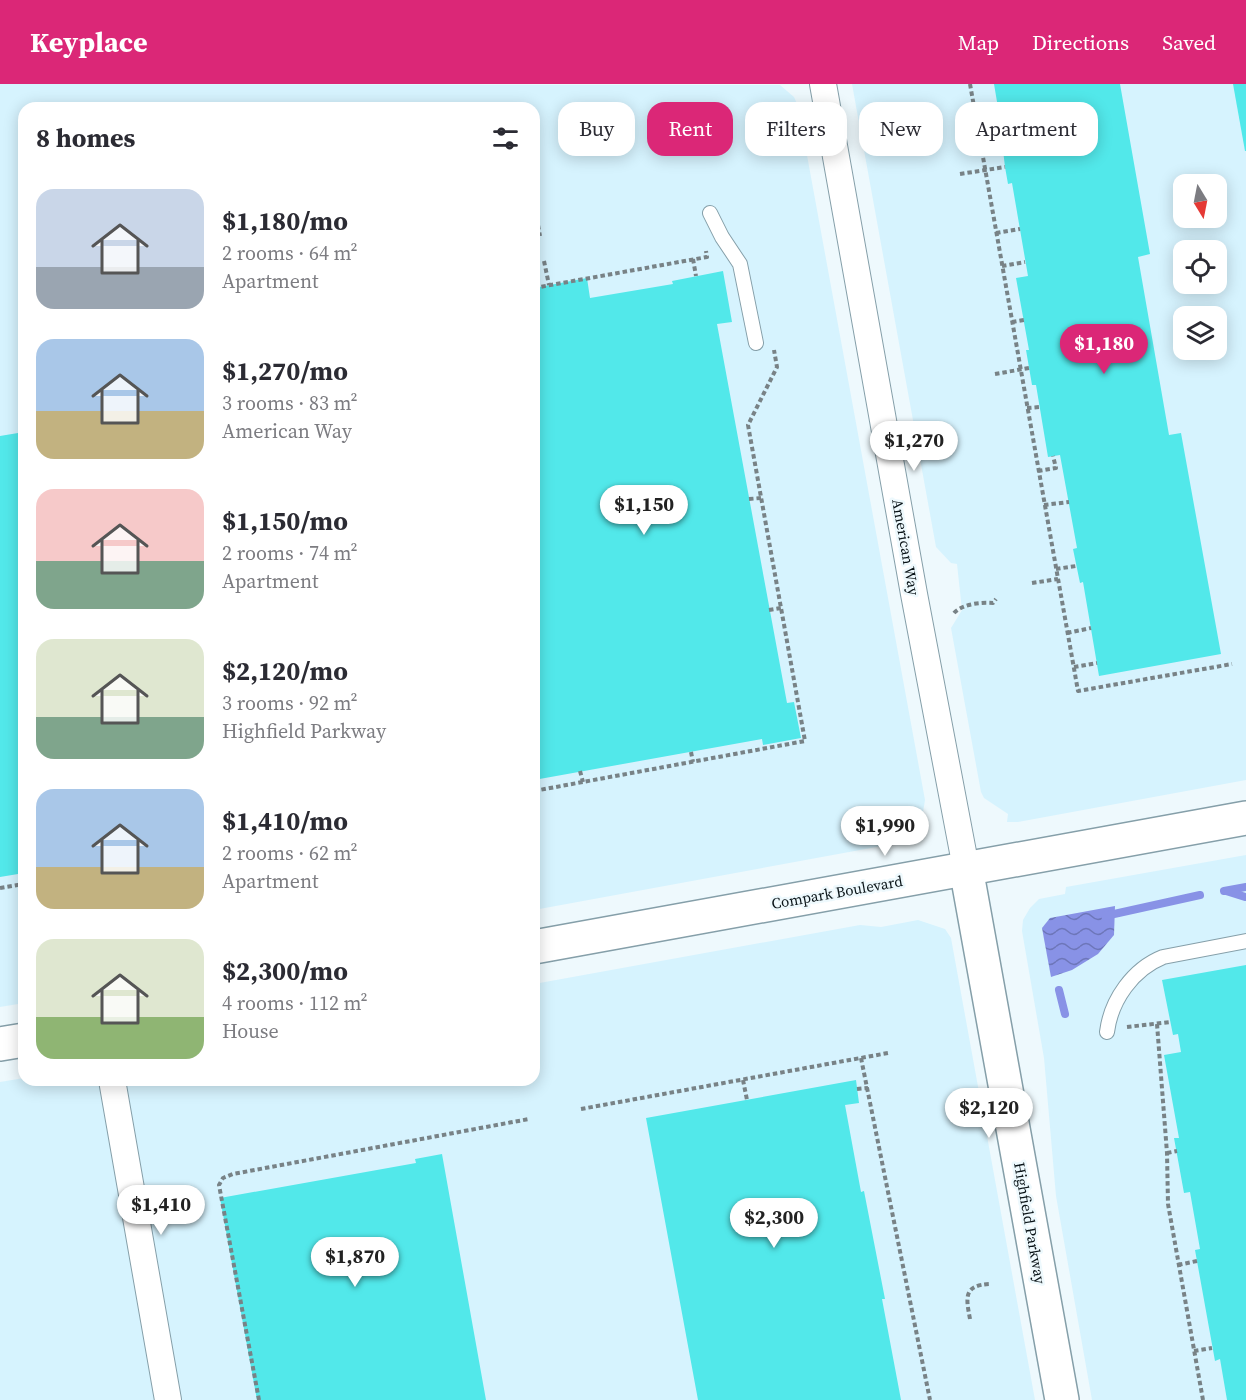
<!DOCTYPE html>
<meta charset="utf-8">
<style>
:root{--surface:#fff;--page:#f2f2f3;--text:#2b2b33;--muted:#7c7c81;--accent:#db2777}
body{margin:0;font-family:"Source Serif 4",serif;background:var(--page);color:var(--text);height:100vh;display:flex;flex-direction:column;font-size:22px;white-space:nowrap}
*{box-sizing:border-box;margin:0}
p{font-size:20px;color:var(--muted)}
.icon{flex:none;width:33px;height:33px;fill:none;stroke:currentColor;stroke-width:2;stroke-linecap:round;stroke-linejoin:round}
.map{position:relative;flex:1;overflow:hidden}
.side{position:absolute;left:18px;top:18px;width:522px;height:984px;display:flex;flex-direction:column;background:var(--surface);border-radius:18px;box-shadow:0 3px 15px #0003}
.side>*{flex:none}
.guide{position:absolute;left:558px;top:18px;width:570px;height:54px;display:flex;gap:12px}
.needle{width:39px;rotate:170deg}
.buttons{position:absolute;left:1173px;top:90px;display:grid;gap:12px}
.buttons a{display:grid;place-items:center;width:54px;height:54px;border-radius:12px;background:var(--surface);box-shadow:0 3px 15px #0003;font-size:30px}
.price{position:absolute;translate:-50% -51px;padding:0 14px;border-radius:21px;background:#fff;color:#222;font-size:20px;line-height:39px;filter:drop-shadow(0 2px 3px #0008)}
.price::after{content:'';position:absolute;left:50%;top:36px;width:18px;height:14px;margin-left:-9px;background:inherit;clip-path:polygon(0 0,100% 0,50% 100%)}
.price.active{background:var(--accent);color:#fff}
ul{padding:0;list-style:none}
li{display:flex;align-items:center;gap:18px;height:150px;padding:0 18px}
li span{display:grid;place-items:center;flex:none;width:168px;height:120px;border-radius:18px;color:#555}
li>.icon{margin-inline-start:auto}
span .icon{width:72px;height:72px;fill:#fffc;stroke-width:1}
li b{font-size:26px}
h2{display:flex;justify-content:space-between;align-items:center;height:72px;padding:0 18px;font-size:26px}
.tag{padding:0 21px;border-radius:18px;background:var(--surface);box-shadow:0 3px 15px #0003;font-size:21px;line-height:54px}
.tag.active{background:var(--accent);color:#fff}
header{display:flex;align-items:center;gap:36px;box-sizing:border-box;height:84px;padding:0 30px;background:var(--accent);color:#fff}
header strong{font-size:28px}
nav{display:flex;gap:33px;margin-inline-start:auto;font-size:21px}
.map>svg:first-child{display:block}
.built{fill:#d6f3fe;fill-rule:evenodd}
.water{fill:url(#water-waves)}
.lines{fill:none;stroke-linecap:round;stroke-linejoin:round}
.stream{stroke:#8892e6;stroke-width:8}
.building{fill:#52e8ea}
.lane-casing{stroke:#859fa9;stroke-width:16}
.street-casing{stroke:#859fa9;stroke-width:28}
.secondary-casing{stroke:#859fa9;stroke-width:36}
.path{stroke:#788286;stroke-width:4;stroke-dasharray:4.5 3;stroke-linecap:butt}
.lane{stroke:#fff;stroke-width:14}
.street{stroke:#fff;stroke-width:26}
.secondary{stroke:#fff;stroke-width:33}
.labels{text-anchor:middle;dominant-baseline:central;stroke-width:5;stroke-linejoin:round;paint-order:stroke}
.street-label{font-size:15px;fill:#0a1418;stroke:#eef9fd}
</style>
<header>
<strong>Keyplace</strong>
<nav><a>Map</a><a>Directions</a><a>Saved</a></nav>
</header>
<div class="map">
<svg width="1246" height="1316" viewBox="0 0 1246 1316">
<defs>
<pattern id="water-waves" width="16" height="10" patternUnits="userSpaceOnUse" patternTransform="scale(1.5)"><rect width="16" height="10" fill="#8892e6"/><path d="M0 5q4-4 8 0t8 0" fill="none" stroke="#6d76b9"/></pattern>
</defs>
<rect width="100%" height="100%" fill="#eef9fd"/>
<g class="built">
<polygon points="0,0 780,1 794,13 798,22 925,716 923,728 907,751 909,757 534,826 534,24 24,24 24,919 0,923"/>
<path d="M852 0H1246V696L1018 738H1007L1008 730 984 714 981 708 951 544 962 526 957 480 951 479 936 463ZM1184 100H1216V134H1184ZM1184 166H1216V200H1184ZM1184 232H1216V266H1184Z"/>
<polygon points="1246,771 1246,1316 1092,1316 1056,1112 1044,974 1022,847 1023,836 1030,824 1039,815 1065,810 1066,803"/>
<polygon points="918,836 945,845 951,854 1035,1316 0,1316 0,998 24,994 24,996 534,996 534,900 860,841 881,843"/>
</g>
<polygon class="water" points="1115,822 1114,851 1098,870 1072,886 1051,893 1042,844 1050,834"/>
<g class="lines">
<g class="stream">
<polyline points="1224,807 1246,803"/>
<polyline points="1226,807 1245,813"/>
<polyline points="1105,832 1200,811"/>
<polyline points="1059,906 1065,930"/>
</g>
</g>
<g class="building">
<polygon points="994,0 1120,0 1150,170 1138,173 1169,351 1181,349 1221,570 1099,592 1083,498 1080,499 1073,465 1077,464 1060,371 1048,373 1036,301 1032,301 1026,266 1029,266 1016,194 1028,192 1012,99 1008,100 1005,83 1003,66 1005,65"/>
<polygon points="1233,0 1246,0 1246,67 1245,67"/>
<polygon points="723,187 732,238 717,240 787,619 794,618 801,654 763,661 762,655 534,696 534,204 587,194 590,214 673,200 672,197"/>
<polygon points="24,348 24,789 0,793 0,352"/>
<polygon points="1246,881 1246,1316 1227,1316 1220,1275 1215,1277 1195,1166 1200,1165 1190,1108 1184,1109 1174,1054 1179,1054 1164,971 1181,968 1178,950 1173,951 1162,896"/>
<polygon points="856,996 859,1019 845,1021 861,1108 864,1107 885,1215 882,1215 901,1316 698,1316 646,1034"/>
<polygon points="442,1070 486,1316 257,1316 220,1114 416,1079 415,1075"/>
</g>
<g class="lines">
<defs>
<g id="lane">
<polyline points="710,129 722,153 740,180 756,259"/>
<path d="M1107 948C1111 916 1133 885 1163 873L1246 857"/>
</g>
<g id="street">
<polyline points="823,0 914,510 966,784"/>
<polyline points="112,996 168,1316"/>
</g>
<g id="secondary">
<polyline points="966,784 1062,1316"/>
<polyline points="534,863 1246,734"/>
<polyline points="0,960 24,956"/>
</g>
</defs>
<use href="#lane" class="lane-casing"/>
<use href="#street" class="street-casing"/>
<use href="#secondary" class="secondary-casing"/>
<g class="path">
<polyline points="970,0 1078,607 1232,580"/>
<polyline points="960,90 1005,83"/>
<polyline points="534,119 540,152"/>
<polyline points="996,149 1020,145"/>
<polyline points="693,175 696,192"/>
<polyline points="544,177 549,201"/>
<polyline points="1002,182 1025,178"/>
<polyline points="534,204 707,173 706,167"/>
<polyline points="1012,238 1024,236"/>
<polyline points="995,290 1029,284"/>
<polyline points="1027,324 1040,323"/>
<polyline points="1038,387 1056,384 1053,372"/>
<polyline points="749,415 761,414"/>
<polyline points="1044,421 1069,418"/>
<polyline points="1056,485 1076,482"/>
<polyline points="1032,499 1058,495"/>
<polyline points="769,526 781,524"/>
<path d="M954 529C962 520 981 518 993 519L996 515"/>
<polyline points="1067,549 1091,544"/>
<polyline points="1074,583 1097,579"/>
<polyline points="691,668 693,678"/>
<polyline points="580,687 583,698"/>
<polyline points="534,707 805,657 748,341 777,283 774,266"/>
<polyline points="0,804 24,800"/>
<polyline points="1157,940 1167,1069 1168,1120 1203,1316"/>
<polyline points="1127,943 1170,938"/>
<polyline points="861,974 930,1316"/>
<polyline points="743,996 747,1016"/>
<polyline points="857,1005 868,1004"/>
<polyline points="581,1025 888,969"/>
<polyline points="1167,1069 1177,1067"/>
<polyline points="1178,1181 1197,1177"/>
<path d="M970 1235C966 1214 963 1201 990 1200"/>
<polyline points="1194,1267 1212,1264"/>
<polyline points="259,1316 219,1101 223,1094 233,1090 529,1035"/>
</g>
<use href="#lane" class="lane"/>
<use href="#street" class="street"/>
<use href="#secondary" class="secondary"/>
</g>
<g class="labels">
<g class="street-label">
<text transform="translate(906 463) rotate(80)">American Way</text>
<text transform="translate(837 808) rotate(-10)">Compark Boulevard</text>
<text transform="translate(1030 1139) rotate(80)">Highfield Parkway</text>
</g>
</g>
</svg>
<div class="buttons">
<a><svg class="needle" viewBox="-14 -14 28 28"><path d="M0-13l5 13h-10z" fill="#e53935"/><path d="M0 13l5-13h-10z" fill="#7c7c81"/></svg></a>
<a><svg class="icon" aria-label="locate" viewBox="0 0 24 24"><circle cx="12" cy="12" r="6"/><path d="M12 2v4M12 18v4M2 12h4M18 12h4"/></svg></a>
<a><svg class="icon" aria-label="layers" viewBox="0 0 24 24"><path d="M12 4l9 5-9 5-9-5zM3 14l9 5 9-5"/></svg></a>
</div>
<b class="price active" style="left:1104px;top:291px">$1,180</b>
<b class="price" style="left:914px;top:388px">$1,270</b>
<b class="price" style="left:644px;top:452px">$1,150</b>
<b class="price" style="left:885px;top:773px">$1,990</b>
<b class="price" style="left:989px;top:1055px">$2,120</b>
<b class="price" style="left:161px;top:1152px">$1,410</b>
<b class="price" style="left:774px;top:1165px">$2,300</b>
<b class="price" style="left:355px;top:1204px">$1,870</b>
<div class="guide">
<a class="tag">Buy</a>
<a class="tag active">Rent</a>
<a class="tag">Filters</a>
<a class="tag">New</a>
<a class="tag">Apartment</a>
</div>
<section class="side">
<h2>8 homes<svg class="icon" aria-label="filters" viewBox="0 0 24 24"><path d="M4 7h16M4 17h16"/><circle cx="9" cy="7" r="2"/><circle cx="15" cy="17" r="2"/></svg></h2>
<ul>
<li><span style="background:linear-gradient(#c9d6e8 65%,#9aa5b1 0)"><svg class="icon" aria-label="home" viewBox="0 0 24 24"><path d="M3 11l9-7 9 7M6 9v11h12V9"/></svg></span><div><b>$1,180/mo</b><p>2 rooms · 64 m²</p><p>Apartment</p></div></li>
<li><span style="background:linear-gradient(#a9c7e8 60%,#c2b280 0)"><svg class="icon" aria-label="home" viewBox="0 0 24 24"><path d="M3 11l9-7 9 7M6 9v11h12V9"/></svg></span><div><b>$1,270/mo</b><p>3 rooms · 83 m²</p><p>American Way</p></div></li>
<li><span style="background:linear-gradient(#f6c9c9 60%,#7fa58c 0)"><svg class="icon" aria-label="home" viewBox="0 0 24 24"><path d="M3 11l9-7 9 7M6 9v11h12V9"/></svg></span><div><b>$1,150/mo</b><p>2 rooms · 74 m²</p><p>Apartment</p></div></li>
<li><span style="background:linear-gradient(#dfe7d0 65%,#7fa58c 0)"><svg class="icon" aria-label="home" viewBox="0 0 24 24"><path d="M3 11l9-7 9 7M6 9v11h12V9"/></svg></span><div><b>$2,120/mo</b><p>3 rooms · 92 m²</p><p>Highfield Parkway</p></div></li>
<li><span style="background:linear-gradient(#a9c7e8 65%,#c2b280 0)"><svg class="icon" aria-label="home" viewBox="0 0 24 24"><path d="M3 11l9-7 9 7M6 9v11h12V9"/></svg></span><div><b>$1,410/mo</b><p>2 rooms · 62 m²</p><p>Apartment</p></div></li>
<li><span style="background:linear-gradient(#dfe7d0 65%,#8fb573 0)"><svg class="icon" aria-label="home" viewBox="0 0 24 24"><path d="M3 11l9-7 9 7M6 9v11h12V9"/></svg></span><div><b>$2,300/mo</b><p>4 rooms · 112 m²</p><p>House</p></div></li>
</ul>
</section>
</div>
